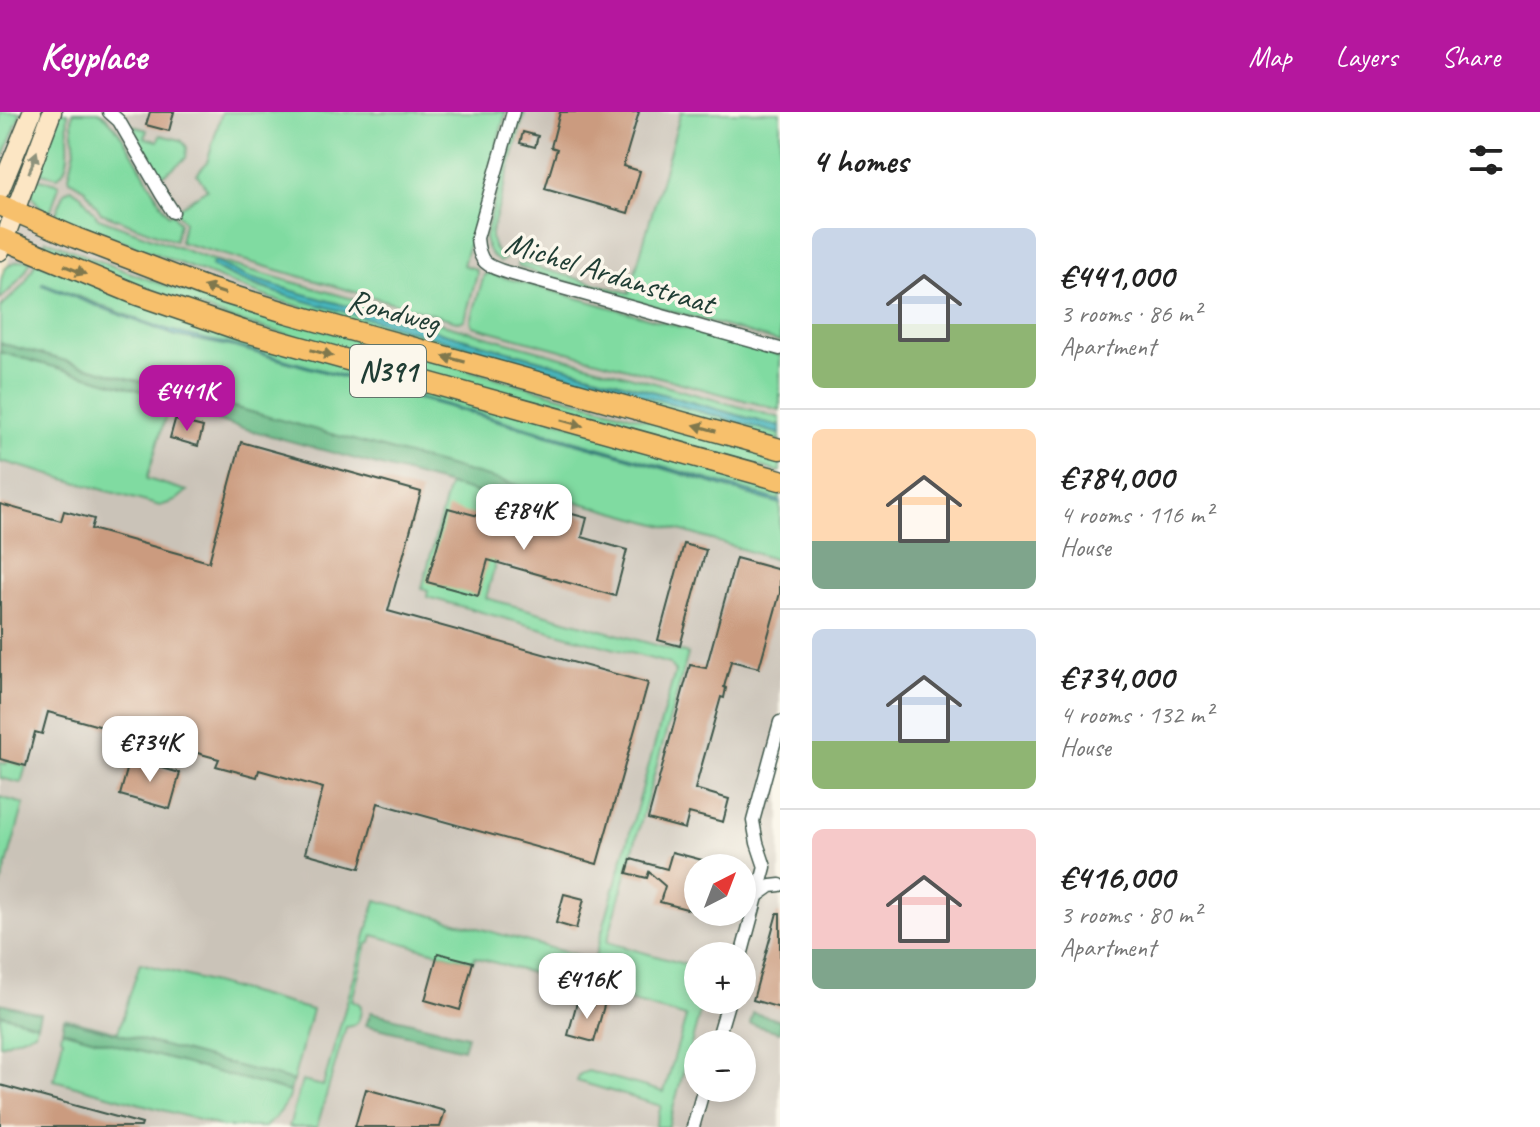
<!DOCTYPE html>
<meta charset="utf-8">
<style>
:root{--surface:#fff;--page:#f6f6f6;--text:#222;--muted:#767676;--line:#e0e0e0;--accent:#b5179e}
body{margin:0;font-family:Caveat,sans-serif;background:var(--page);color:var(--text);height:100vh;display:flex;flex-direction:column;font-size:30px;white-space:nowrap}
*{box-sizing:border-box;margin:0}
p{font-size:26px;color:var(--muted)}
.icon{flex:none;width:44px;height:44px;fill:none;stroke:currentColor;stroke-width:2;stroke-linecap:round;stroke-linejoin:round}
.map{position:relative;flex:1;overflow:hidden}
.panel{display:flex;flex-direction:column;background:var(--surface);width:760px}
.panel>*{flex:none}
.needle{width:52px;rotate:42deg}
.controls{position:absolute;left:684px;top:742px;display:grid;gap:16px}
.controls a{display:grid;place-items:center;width:72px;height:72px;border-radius:50%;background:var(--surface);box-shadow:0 4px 12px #0003;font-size:40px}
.price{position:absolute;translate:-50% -68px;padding:0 18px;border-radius:16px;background:#fff;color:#222;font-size:26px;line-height:52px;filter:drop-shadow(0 2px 4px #0008)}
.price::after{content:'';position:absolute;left:50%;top:48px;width:24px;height:18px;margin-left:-12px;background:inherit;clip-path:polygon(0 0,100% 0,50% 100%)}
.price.on{background:var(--accent);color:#fff}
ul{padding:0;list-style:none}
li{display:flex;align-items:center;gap:24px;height:200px;padding:0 32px}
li+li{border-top:2px solid var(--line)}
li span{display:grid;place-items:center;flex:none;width:224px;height:160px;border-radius:12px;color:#555}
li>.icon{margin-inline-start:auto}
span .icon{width:96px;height:96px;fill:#fffc;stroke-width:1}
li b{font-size:34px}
h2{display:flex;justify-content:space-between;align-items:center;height:96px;padding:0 32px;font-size:34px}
header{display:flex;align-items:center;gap:48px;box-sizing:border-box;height:112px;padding:0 40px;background:var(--accent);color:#fff}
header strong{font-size:38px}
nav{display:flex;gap:44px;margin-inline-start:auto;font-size:28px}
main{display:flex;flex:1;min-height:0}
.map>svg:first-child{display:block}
.industrial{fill:#cac3b8;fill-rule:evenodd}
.green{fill:#80dba1;stroke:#508c6a;stroke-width:2}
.forest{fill:#68bb87;stroke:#447c5e;stroke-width:2}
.water{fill:#4ab9c0;stroke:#347b7a;stroke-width:2}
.building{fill:#cb9b7f}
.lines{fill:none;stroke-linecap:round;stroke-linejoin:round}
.street-casing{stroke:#3e5649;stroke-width:15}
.secondary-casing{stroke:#3e5649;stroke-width:21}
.primary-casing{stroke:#3e5649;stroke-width:23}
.street{stroke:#fff;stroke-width:12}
.secondary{stroke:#fce6c4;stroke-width:18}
.primary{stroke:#f7c06c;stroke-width:20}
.oneway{fill:#8e927c}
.oneway2{fill:#80784d}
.labels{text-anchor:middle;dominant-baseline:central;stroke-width:7;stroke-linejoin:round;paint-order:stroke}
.shield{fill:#fbf7ec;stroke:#61756b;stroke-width:2}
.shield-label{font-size:30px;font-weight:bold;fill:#1f3d34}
.street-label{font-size:32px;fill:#1f3d34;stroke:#fbf7ec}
</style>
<header>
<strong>Keyplace</strong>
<nav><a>Map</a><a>Layers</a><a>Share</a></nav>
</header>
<main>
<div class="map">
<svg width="780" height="1015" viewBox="0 0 780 1015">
<rect width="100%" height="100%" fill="#fbf7ec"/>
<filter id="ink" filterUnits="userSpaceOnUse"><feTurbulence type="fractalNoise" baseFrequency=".0125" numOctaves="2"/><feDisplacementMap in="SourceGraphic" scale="16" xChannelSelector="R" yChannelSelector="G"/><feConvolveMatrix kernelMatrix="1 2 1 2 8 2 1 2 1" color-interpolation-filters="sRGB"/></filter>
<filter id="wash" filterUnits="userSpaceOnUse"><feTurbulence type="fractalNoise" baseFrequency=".006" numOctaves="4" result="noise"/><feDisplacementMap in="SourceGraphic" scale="32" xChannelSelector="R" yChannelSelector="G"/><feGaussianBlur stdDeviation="1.8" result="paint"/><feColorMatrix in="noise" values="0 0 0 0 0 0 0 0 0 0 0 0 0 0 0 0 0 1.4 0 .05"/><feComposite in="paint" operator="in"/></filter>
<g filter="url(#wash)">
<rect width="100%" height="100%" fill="#efe2c2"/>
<path class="industrial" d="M0 0H780V1015H0V178L34 63 0 46ZM698 756H742V800H698ZM698 844H742V888H698ZM698 932H742V976H698Z"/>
<g class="green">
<polygon points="0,0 21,0 4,44 0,42"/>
<path d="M57 0H68C65 20 75 52 58 65L33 59Z"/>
<path d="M73 0C80 0 92 0 98 0 120 8 152 81 169 103L172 101 179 111 175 129 101 101 85 77 70 68 69 64 75 38 72 10Z"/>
<polygon points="222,0 506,0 463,153 476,157 477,162 465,207 460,210 180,130 184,110 175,98 207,77 197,62 207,50"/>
<path d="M519 0H525L491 122C491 134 495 141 506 146L500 150C490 144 486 136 485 125Z"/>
<polygon points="681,0 780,0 780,230 533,160 518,154 518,150 629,181"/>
<polygon points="133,14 147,18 145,26 158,29 160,23 181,28 187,35 186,46 165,62 161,63 154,59"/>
<path d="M32 65 56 71 59 74 50 101C34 93 29 82 32 65Z"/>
<path d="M71 76 81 83 98 106 206 146 780 306V315L293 179 247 165 215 150 212 152C223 164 245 170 261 176L780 322V329L270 186 55 103 65 80Z"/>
<path d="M46 128C109 153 172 179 239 194L780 345V360L228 206 42 137Z"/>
<path d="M25 148 31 149C23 165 14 175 0 187 0 165 0 151 25 148Z"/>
<polygon points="36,150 780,376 780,389 608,338 249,238 193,226 158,215 43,171 42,173 176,224 235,235 626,345 780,392 780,449 683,419 0,231 0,196 24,173"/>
<polygon points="488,161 780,243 780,298 473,214 471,209 484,163"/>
<polygon points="0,240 208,297 221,310 168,296 147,367 187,379 175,389 160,394 5,350 0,351"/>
<path d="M449 373 480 381 479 389 510 398 486 486 688 542 607 830 698 856V888H714L711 899 701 896 668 1015H655L661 994 577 969 580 962 588 959 664 980 686 905 475 845 473 850 373 823 371 831 367 832 352 888 358 891 361 894C361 906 358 914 346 915L317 1015H289L302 969 323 974 376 788 594 848 675 560 670 552 427 485 428 478 422 476Z"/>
<polygon points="7,649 26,654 21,671 0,666 0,651 6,652"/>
<polygon points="0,685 24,692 0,777"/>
<polygon points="140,851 312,898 293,969 64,907 65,906 118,920"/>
<polygon points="0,902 37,912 35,920 0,933"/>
<path d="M62 918 290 980C286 996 277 1004 265 1015H224L54 968 63 927 61 925Z"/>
</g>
<g class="forest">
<polygon points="0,231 517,373 510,398 479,389 479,381 221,310 208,297 0,240"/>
<polygon points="0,891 40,901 37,912 0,902"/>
<polygon points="371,900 467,924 463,937 366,913"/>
<polygon points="753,901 780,908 780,920 750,912"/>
<polygon points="64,907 293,969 290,980 62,918"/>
</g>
<g class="water">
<polygon points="215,150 247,165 293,179 780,315 780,322 284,183 231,164 212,154 212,152"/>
<path d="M43 171C104 196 164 221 229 232L608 338 780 389V392L626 345 235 235 176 224 42 173Z"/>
</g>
<g id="blocks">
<g class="building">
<polygon points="150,0 174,0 169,19 146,13"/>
<polygon points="560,0 639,0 623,54 640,59 628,101 545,77 557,37 551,35"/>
<polygon points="523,20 538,24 535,35 520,31"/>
<polygon points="175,308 203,315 198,334 170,326"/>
<polygon points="241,330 421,380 388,499 648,571 597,752 378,691 360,756 305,741 323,676 259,658 257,665 216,654 219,647 48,600 42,622 35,620 26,654 0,647 0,392 61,409 64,399 94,407 91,417 209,450"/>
<polygon points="448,396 516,414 518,407 545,415 550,396 587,406 582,425 627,438 615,484 488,448 478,484 427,470"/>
<polygon points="684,432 706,438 680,534 658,528"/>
<polygon points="736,446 780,458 780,481 759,556 731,549 724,575 726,576 724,586 721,585 695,677 729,687 723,710 689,701 685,717 648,707 690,553 706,556"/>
<polygon points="130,647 180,661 170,697 120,683"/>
<polygon points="672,740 721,753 720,756 698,756 698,800 660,790 665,774 649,760 647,766 627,761 631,747 667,757"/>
<polygon points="564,782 584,787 576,817 556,811"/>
<polygon points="777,801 780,801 780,896 753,888"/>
<polygon points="438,841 473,850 460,898 425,888"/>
<polygon points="595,887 605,890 594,930 568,923 577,890 593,895"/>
<polygon points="0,973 142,1012 141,1015 0,1015"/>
<polygon points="366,977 445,999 440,1015 355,1015"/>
</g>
</g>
</g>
<g filter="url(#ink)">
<use href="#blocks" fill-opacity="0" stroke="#3e5649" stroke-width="2"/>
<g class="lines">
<defs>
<g id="street">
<polyline points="109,0 119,9 162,83 173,100"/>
<path d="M513 0 477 126C479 151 486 154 509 161L780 237"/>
<polyline points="757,784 771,774 780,773"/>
<polyline points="741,844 765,755 757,731 753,709 780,610"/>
<polyline points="716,932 729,888"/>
<polyline points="693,1015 704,976"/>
</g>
<g id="secondary">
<polyline points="0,78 32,0"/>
<polyline points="0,139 52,0"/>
</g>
<g id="primary">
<polyline points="0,93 76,126 204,175 288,201 780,337"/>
<polyline points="0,126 138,183 243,219 780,368"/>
</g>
</defs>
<use href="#street" class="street-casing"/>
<use href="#secondary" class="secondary-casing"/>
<use href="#primary" class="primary-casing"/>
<use href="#street" class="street"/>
<use href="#secondary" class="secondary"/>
<use href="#primary" class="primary"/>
</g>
<defs><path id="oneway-solid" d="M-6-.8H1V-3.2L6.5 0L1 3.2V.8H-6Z" transform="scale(2)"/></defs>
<use class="oneway" href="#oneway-solid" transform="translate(33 50) rotate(-70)"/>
<g class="oneway2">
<use href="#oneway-solid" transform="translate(75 158) rotate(22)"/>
<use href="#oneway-solid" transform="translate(214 178) rotate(-162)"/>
<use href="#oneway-solid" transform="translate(322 241) rotate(16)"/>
<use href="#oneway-solid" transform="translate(454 247) rotate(-165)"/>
<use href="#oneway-solid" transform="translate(572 311) rotate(16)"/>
<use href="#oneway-solid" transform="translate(705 316) rotate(-164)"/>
</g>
</g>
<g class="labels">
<rect class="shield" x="350" y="233" width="76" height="52" rx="6"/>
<g class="shield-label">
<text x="388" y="259">N391</text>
</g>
<g class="street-label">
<text transform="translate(610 161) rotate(17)">Michel Ardanstraat</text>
<text transform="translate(394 199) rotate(15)">Rondweg</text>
</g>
</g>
</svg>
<div class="controls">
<a><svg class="needle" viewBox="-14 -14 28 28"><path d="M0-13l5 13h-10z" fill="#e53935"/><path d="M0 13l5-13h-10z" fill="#767676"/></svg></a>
<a>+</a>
<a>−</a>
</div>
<b class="price on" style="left:187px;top:321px">€441K</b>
<b class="price" style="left:524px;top:440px">€784K</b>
<b class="price" style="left:150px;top:672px">€734K</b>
<b class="price" style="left:587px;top:909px">€416K</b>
</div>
<section class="panel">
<h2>4 homes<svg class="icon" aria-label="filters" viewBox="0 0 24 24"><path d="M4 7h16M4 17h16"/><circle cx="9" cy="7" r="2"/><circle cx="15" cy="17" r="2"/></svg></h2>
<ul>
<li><span style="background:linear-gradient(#c9d6e8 60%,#8fb573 0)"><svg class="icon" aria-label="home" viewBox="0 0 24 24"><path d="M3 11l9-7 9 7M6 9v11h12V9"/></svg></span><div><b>€441,000</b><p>3 rooms · 86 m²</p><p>Apartment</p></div></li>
<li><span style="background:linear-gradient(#ffd9b3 70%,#7fa58c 0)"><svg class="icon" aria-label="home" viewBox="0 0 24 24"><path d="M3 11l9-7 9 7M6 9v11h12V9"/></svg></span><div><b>€784,000</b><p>4 rooms · 116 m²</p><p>House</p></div></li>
<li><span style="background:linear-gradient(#c9d6e8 70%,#8fb573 0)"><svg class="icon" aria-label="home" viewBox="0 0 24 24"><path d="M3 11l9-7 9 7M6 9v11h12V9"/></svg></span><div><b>€734,000</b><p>4 rooms · 132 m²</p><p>House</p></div></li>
<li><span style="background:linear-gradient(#f6c9c9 75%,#7fa58c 0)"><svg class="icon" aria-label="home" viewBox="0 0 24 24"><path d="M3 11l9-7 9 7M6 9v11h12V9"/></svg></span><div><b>€416,000</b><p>3 rooms · 80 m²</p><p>Apartment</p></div></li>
</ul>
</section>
</main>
